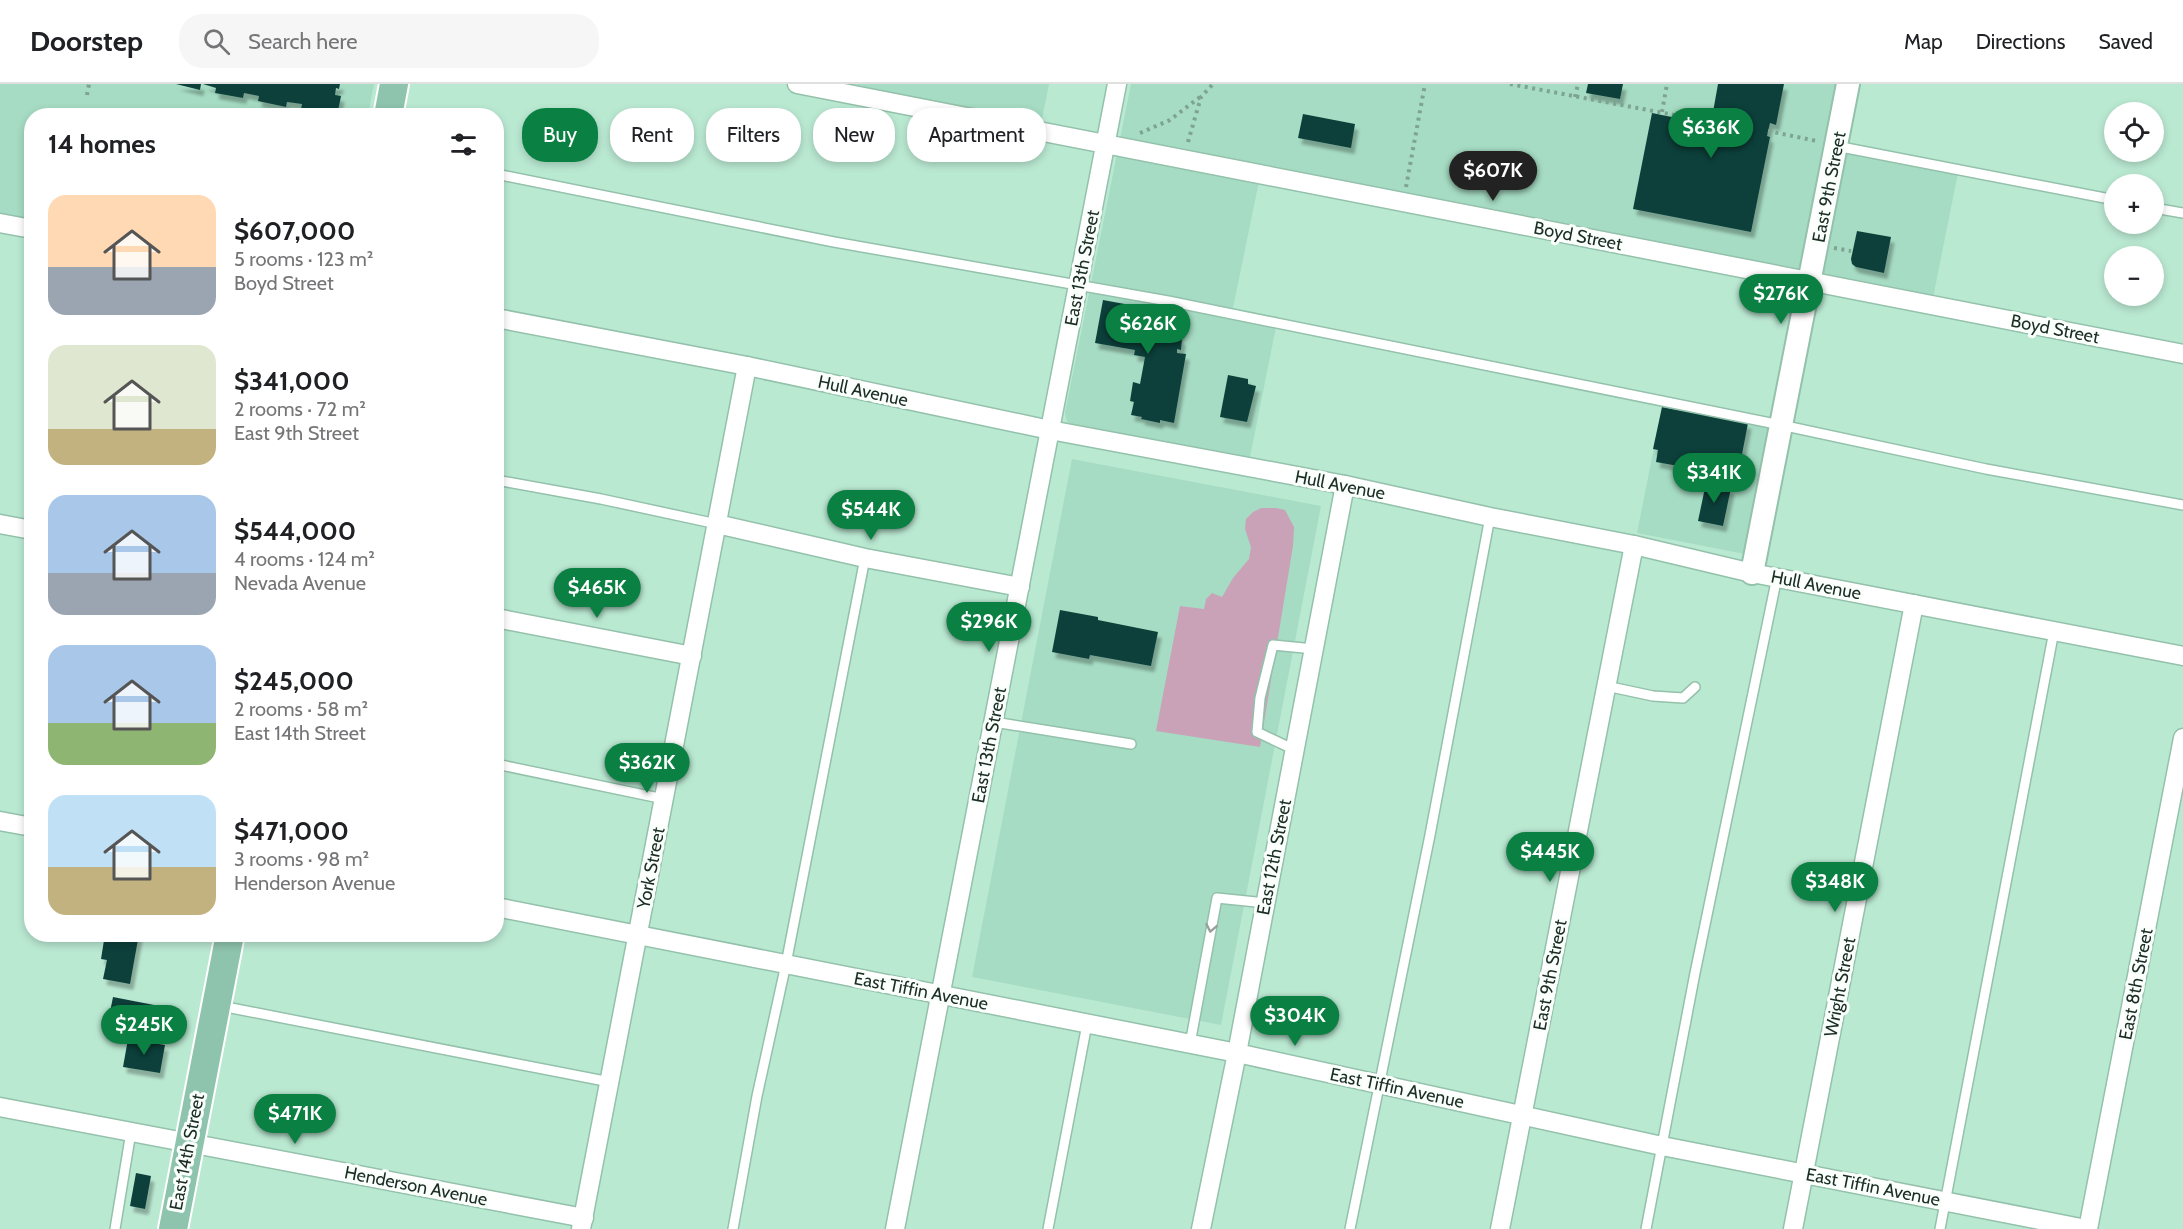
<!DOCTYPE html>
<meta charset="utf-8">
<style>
:root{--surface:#fff;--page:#f6f6f6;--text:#202124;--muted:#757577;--line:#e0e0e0;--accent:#0b8043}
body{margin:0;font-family:Cabin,sans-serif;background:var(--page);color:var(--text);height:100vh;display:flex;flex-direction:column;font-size:22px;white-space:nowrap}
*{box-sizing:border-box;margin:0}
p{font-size:20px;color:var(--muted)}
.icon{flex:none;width:33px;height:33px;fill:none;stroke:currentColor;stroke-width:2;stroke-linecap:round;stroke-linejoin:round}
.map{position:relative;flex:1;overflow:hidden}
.details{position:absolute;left:24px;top:24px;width:480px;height:834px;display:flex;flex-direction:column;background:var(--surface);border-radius:24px;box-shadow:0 3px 9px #0003}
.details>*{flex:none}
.guide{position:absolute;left:522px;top:24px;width:570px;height:54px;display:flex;gap:12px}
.fabs{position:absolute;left:2104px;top:18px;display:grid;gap:12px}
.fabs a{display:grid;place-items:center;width:60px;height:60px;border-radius:50%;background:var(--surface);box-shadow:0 3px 9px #0003;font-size:30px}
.price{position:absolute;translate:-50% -51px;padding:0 14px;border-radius:21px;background:var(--accent);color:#fff;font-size:20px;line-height:39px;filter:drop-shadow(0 2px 3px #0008)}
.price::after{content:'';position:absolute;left:50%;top:36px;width:18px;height:14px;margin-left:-9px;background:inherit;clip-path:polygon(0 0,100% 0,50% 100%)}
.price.on{background:#222;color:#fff}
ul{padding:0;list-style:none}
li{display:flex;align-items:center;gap:18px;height:150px;padding:0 24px}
li span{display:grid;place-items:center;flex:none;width:168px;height:120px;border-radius:18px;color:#555}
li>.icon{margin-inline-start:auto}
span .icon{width:72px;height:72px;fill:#fffc;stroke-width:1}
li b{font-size:26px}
h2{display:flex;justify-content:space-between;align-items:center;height:72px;padding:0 24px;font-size:26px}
.pill{padding:0 21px;border-radius:24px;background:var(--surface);box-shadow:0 3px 9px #0003;font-size:21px;line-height:54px}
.pill.on{background:var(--accent);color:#fff}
header{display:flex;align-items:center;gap:36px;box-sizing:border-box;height:84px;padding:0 30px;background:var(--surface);border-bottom:2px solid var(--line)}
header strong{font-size:28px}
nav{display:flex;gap:33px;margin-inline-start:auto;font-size:21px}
.search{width:420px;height:54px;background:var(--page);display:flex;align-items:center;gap:15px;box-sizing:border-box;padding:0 21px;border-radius:24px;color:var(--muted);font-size:22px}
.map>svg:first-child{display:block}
.built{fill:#a6dcc3}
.green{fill:#c9a2b8}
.building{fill:#0e413b;filter:url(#shadow)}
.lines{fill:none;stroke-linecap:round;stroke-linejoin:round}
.service-casing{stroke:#94c1ab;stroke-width:12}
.minor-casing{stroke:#94c1ab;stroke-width:21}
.tertiary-casing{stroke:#94c1ab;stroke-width:26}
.primary-casing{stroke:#fff;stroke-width:32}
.path{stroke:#7ea391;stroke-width:4;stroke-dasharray:3 4.5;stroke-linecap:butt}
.service{stroke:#fff;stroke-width:9}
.minor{stroke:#fff;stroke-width:18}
.tertiary{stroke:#fff;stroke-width:22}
.primary{stroke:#8ec4ae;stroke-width:28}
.oneway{stroke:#98a09c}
.labels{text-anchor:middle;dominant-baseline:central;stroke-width:6;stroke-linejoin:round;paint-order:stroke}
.street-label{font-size:18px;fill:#1b2d24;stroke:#fafffc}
</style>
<header>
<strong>Doorstep</strong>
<div class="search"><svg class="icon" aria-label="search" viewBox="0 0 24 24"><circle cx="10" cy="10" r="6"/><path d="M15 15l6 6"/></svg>Search here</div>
<nav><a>Map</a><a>Directions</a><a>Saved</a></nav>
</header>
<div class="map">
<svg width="2183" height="1145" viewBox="0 0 2183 1145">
<defs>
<filter id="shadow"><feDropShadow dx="3.5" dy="6" stdDeviation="1.5" flood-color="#0004"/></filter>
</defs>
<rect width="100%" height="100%" fill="#bae9d2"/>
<g class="built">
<polygon points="0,0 374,0 368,31 32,32 31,137 0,131"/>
<polygon points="838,0 1049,0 1041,40"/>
<polygon points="1131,0 1836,0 1824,63 1958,89 1933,214 1812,190 1755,472 1637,449 1662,323 1768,343 1799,188 1262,83 1233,224 1278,233 1250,373 1074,341 1067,338 1065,329"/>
<polygon points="1072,375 1321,422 1221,941 972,893"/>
</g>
<polygon class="green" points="1261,424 1276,424 1285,426 1294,443 1293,462 1260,663 1156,647 1180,522 1204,525 1206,515 1212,509 1222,513 1233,494 1249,475 1251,463 1245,445 1246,435 1253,428"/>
<g class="building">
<polygon points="176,0 201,0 200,6"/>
<polygon points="203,0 340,0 339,5 336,4 335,11 341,12 338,27 330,26 329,31 301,25 302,20 287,18 286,23 258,17 259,12 244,9 243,14 215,9 216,4"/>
<polygon points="1588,0 1623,0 1620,15 1586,9"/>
<polygon points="1718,0 1784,0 1776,41 1770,39 1767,52 1770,53 1751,148 1633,125 1652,29 1716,42 1719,29 1713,28"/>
<polygon points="1303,30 1355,40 1351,64 1298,54"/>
<polygon points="1857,147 1891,153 1884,189 1856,183 1852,180 1851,175"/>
<polygon points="1103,216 1184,231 1179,254 1182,255 1181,266 1177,265 1177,269 1186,270 1174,339 1160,336 1160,339 1141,335 1142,333 1131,331 1134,318 1130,317 1133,298 1140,300 1145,273 1134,271 1135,266 1095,259"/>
<polygon points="1228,291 1248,295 1248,300 1256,302 1247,338 1220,333"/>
<polygon points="1662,323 1748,339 1740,381 1686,371 1684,383 1656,378 1658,366 1653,365"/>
<polygon points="1706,399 1731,404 1723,442 1698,437"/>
<polygon points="1060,526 1098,533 1098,536 1158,548 1151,582 1090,571 1089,575 1052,568"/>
<polygon points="105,850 139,850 130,900 103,895 107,876 101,875"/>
<polygon points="113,913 154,921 150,941 109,933"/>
<polygon points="128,955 165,961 160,989 123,983"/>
<polygon points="136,1089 151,1092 145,1125 130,1122"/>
</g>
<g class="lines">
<defs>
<g id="service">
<polyline points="1836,62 2115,116"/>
<polyline points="496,90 834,158 1168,217 1781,341 1986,385 2183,421"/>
<polyline points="2154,124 2183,129"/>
<polyline points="496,396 601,415 717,440"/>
<polyline points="1606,602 1653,612 1683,614 1695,603"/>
<polyline points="994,638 1131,660"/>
<polyline points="1295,666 1257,648 1260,614 1273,561 1314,565"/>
<polyline points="496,680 664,715"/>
<polyline points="221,922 610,998"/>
<polyline points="1190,960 1217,814 1266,819"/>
<polyline points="115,1145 131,1048"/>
<polyline points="733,1145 757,1012 786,880 865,474"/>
<polyline points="1048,1145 1087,940"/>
<polyline points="1350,1145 1430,751 1490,433"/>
<polyline points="1646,1145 1695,889 1777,493"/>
<polyline points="1940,1145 2054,547"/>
</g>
<g id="minor">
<polyline points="797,0 2183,270"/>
<polyline points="0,139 32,145"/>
<polyline points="496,234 747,282 1050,346 1345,401 1490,433 1634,461 1752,489 2183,572"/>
<polyline points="0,440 32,446"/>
<polyline points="717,440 865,474 1020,503"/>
<polyline points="496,534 692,572"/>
<polyline points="0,737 32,743"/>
<polyline points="496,823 1237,969 1662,1062 2086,1145"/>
<polyline points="0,1023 584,1134"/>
<polyline points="581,1145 747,282"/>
<polyline points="895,1145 1117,0"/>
<polyline points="1201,1145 1237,969 1345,401"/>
<polyline points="1500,1145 1634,461"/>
<polyline points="1793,1145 1914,520"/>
<polyline points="2088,1145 2183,654"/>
</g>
<polyline id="tertiary" points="1752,489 1848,0"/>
<g id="primary">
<polyline points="388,32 394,0"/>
<polyline points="173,1145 230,850"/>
</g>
</defs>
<use href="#service" class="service-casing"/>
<use href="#minor" class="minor-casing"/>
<use href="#tertiary" class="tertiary-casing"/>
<use href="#primary" class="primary-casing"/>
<g class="path">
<polyline points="1510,0 1717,39"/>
<polyline points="87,11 89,0"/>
<polyline points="1575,13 1578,0"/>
<polyline points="1662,28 1667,0"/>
<polyline points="1768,47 1817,57"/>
<polyline points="1140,49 1170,36 1200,13"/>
<polyline points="1188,58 1201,13 1213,0"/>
<polyline points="1406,103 1425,0"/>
<polyline points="1834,164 1851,167"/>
</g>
<use href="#service" class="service"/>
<use href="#minor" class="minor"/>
<use href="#tertiary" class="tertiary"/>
<use href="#primary" class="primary"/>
</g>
<defs><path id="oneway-chevron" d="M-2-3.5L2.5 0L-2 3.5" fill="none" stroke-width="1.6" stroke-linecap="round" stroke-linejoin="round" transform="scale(1.5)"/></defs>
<use class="oneway" href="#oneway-chevron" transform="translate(1211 844) rotate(101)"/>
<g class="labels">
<g class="street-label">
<text transform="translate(1829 103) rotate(-79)">East 9th Street</text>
<text transform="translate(1578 152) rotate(11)">Boyd Street</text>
<text transform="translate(1082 184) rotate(-79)">East 13th Street</text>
<text transform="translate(2055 245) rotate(11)">Boyd Street</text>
<text transform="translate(863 307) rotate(12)">Hull Avenue</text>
<text transform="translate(1340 401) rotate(11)">Hull Avenue</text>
<text transform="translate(1816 501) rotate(11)">Hull Avenue</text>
<text transform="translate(989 661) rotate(-79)">East 13th Street</text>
<text transform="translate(1274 773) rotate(-79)">East 12th Street</text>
<text transform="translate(651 784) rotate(-79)">York Street</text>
<text transform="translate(1550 891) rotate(-79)">East 9th Street</text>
<text transform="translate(2136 900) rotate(-79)">East 8th Street</text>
<text transform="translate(1840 903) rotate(-79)">Wright Street</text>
<text transform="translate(921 907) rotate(11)">East Tiffin Avenue</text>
<text transform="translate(1397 1004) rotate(12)">East Tiffin Avenue</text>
<text transform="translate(187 1068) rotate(-79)">East 14th Street</text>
<text transform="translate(416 1102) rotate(11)">Henderson Avenue</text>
<text transform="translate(1873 1103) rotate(11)">East Tiffin Avenue</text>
</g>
</g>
</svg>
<div class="fabs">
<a><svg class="icon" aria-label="locate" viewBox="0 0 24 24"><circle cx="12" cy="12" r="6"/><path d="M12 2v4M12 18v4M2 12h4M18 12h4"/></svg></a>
<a>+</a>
<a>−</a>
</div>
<b class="price" style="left:1711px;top:75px">$636K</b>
<b class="price on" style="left:1493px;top:118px">$607K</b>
<b class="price" style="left:1781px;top:241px">$276K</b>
<b class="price" style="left:1148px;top:271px">$626K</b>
<b class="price" style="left:1714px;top:420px">$341K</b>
<b class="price" style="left:871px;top:457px">$544K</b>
<b class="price" style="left:597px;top:535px">$465K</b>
<b class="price" style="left:989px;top:569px">$296K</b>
<b class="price" style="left:647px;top:710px">$362K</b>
<b class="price" style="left:1550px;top:799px">$445K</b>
<b class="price" style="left:1835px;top:829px">$348K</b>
<b class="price" style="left:1295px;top:963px">$304K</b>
<b class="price" style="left:144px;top:972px">$245K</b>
<b class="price" style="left:295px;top:1061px">$471K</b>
<div class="guide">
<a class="pill on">Buy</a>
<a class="pill">Rent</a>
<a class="pill">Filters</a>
<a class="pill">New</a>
<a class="pill">Apartment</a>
</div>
<section class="details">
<h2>14 homes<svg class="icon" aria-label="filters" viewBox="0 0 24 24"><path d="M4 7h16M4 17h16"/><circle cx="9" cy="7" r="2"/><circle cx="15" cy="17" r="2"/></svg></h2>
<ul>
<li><span style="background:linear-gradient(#ffd9b3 60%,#9aa5b1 0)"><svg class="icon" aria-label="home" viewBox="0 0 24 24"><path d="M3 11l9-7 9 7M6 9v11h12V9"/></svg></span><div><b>$607,000</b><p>5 rooms · 123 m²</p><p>Boyd Street</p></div></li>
<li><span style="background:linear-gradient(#dfe7d0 70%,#c2b280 0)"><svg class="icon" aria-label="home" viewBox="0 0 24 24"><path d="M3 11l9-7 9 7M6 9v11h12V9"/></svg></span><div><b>$341,000</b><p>2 rooms · 72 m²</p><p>East 9th Street</p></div></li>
<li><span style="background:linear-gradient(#a9c7e8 65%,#9aa5b1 0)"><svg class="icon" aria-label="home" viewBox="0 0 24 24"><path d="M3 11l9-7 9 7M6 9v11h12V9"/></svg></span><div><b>$544,000</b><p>4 rooms · 124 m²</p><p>Nevada Avenue</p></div></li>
<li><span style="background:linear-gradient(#a9c7e8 65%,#8fb573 0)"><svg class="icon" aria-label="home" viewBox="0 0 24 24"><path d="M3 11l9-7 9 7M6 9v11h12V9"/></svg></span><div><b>$245,000</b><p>2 rooms · 58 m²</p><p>East 14th Street</p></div></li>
<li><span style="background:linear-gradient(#bfe0f5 60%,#c2b280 0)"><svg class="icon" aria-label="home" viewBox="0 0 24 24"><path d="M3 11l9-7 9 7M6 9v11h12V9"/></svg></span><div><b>$471,000</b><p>3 rooms · 98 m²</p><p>Henderson Avenue</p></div></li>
</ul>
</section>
</div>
